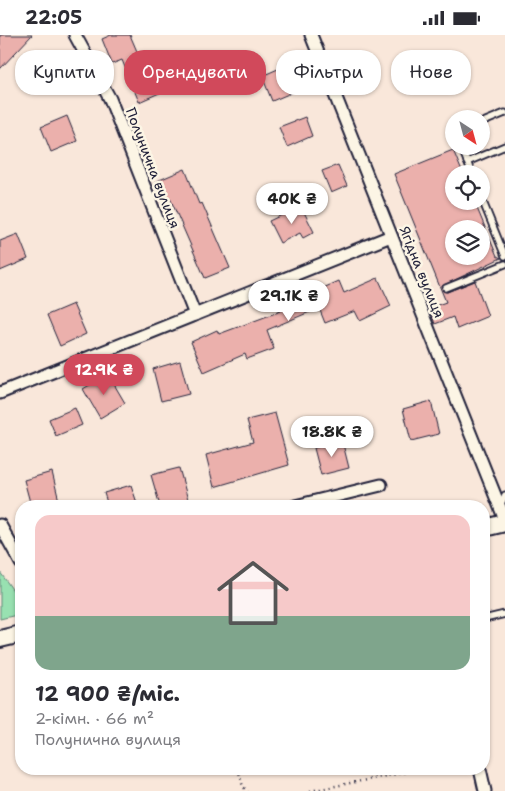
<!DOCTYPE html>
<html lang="uk">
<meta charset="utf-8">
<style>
:root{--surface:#fff;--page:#f7f7f7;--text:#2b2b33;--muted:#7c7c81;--accent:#d1495b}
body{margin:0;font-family:"Shantell Sans",sans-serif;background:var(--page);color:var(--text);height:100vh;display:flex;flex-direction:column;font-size:19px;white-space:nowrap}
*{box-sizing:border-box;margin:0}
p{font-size:16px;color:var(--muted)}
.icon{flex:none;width:28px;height:28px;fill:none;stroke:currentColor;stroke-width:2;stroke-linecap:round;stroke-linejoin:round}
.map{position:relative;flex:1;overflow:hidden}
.panel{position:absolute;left:15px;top:465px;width:475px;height:275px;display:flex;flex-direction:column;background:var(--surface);border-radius:20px;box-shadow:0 1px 4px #0004}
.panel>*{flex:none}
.top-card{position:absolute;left:15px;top:15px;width:475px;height:45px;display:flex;gap:10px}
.needle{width:32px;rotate:144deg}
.tools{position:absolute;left:445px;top:75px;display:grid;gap:10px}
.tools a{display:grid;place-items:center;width:45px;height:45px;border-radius:50%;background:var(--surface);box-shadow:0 1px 4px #0004;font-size:25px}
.price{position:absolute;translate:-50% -42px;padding:0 11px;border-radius:18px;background:#fff;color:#222;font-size:16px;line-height:32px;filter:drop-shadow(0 1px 2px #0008)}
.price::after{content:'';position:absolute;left:50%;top:30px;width:15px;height:11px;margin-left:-8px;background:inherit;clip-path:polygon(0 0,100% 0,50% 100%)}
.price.active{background:var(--accent);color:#fff}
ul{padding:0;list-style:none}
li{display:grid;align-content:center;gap:10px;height:265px;padding:0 20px}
li span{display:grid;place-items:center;height:155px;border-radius:15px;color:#555}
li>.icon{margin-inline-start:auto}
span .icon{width:90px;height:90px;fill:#fffc;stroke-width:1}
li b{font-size:21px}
.tag{padding:0 18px;border-radius:20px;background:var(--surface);box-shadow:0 1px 4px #0004;font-size:18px;line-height:45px}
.tag.active{background:var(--accent);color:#fff}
.status{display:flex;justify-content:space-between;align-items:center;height:35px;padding:0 25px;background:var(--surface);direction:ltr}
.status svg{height:14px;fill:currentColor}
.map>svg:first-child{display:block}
.green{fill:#98e1b1;stroke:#5d8276}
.building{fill:#ebb0ac;stroke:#22223b;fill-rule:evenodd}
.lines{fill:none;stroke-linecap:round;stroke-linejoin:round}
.service-casing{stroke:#22223b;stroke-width:9}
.minor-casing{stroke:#22223b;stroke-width:15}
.secondary-casing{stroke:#22223b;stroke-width:20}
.path{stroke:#22223b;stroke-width:2.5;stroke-dasharray:1 4;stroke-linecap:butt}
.service{stroke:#fcf5e5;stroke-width:5.5}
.minor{stroke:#fcf5e5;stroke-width:11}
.secondary{stroke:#fcf5e5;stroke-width:16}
.labels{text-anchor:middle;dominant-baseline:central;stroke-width:5;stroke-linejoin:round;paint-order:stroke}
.street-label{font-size:14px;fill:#22223b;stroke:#fcf5e5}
</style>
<div class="status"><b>22:05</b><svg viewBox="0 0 49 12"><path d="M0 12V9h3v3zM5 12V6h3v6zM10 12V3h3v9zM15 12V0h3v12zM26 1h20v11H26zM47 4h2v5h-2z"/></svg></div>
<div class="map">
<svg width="505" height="756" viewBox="0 0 505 756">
<rect width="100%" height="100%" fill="#f9e7da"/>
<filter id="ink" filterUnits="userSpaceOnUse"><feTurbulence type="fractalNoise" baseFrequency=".02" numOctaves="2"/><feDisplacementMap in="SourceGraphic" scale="10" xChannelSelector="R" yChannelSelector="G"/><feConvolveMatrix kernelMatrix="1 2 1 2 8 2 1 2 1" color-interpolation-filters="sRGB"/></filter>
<g filter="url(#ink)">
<polygon class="green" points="0,537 21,567 21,579 0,584"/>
<g class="building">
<polygon points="0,0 32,0 0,34"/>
<polygon points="111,0 130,0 145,35 154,31 164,56 139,67 122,25 112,29 102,4"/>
<polygon points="287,30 298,55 272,66 262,41"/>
<polygon points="67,81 77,106 51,117 41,92"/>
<polygon points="305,82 312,101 287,112 279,92"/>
<path d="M453 115 463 139H454V166H474L497 221 501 223 442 251 443 256 447 257 475 246 488 281 457 294 453 282 435 289 429 273 446 267 394 139ZM454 194H481V221H454Z"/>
<polygon points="338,130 347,151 331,158 322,136"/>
<polygon points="185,134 199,169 202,168 230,233 205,243 170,163 163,166 155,147"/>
<polygon points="301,171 314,197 303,203 300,198 280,208 269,186"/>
<polygon points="18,199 28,224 0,236 0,206"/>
<polygon points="378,243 391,271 360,286 355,276 325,288 319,273 267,295 274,314 247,324 245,319 204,337 191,307 217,295 219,299 281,276 278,269 304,258 305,261 339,246 344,258"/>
<polygon points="73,269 86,299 60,311 47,280"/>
<polygon points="180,326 189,359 161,366 153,334"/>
<polygon points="108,339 125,368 100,383 83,354"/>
<polygon points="431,366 439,399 411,406 403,374"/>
<polygon points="75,373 82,390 56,401 49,384"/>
<polygon points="275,378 289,430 214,452 206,420 253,407 247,385"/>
<polygon points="342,405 349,433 321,440 314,413"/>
<polygon points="179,433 188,465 160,471 151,440"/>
<polygon points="52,437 60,470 31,471 24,445"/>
<polygon points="131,450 138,471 108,471 104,458"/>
</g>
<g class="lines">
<defs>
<g id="service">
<polyline points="481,88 505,78"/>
<polyline points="461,111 472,139"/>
<polyline points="467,127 505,111"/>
<polyline points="481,162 505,221"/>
<polyline points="446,253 505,229"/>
<polyline points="500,471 505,460"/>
<polyline points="484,584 505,579"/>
</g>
<g id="minor">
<polyline points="75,0 110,64 195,280"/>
<polyline points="311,0 505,485"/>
<polyline points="0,358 391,201"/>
<polyline points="295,471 381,450"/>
<polyline points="0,490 21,528"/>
<polyline points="480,734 485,756"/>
</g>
<g id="secondary">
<polyline points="484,493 505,488"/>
<polyline points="0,604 21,599"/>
</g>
</defs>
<use href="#service" class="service-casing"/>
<use href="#minor" class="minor-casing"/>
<use href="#secondary" class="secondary-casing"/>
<g class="path">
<polyline points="238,734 243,752 248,756"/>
<polyline points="310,756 422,734"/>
</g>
<use href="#service" class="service"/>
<use href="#minor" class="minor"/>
<use href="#secondary" class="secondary"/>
</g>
</g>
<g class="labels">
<g class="street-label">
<text transform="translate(153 133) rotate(69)">Полунична вулиця</text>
<text transform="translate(422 237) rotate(68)">Ягідна вулиця</text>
</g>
</g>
</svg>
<div class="tools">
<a><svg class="needle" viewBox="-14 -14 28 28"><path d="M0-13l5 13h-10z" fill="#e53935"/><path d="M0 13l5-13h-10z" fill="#7c7c81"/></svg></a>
<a><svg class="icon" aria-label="locate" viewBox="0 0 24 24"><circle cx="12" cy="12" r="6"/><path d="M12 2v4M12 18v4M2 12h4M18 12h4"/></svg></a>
<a><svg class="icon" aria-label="layers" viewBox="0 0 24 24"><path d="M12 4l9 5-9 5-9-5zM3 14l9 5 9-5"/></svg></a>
</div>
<b class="price" style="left:292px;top:190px">40K ₴</b>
<b class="price" style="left:289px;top:287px">29.1K ₴</b>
<b class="price active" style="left:104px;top:361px">12.9K ₴</b>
<b class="price" style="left:332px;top:423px">18.8K ₴</b>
<div class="top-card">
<a class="tag">Купити</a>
<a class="tag active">Орендувати</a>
<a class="tag">Фільтри</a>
<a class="tag">Нове</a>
</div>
<section class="panel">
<ul>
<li><span style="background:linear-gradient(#f6c9c9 65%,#7fa58c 0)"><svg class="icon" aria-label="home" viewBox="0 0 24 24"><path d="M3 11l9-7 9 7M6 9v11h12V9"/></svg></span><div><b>12 900 ₴/міс.</b><p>2-кімн. · 66 m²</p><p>Полунична вулиця</p></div></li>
</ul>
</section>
</div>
